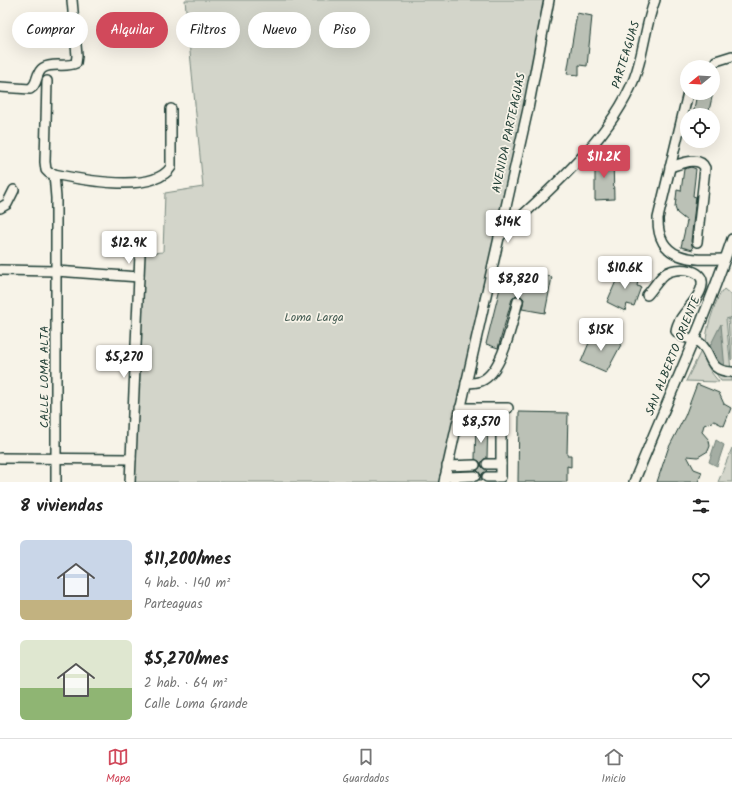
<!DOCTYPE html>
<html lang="es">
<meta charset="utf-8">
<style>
:root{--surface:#fff;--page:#f6f6f6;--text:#222;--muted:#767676;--line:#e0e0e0;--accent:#d1495b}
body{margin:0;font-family:Kalam,sans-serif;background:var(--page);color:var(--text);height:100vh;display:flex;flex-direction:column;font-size:15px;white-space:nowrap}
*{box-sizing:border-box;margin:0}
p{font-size:13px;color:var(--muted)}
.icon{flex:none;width:22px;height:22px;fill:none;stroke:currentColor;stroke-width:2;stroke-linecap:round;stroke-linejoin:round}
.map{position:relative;height:482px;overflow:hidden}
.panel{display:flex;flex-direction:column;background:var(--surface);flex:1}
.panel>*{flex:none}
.top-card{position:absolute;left:12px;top:12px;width:400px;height:36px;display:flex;gap:8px}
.needle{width:26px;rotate:252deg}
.controls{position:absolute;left:680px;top:60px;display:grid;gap:8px}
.controls a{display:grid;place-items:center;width:40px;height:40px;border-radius:50%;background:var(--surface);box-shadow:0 4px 16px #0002;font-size:20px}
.price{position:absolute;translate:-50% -34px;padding:0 9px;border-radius:4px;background:#fff;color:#222;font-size:13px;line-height:26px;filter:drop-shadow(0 1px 2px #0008)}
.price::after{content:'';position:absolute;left:50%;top:24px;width:12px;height:9px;margin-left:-6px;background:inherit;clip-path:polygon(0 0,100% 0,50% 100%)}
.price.on{background:var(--accent);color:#fff}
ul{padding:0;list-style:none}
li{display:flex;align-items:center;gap:12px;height:100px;padding:0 20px}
li span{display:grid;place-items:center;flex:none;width:112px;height:80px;border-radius:6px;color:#555}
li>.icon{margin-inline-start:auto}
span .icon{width:48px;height:48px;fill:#fffc;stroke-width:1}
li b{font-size:17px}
h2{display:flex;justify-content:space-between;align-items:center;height:48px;padding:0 20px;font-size:17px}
.tag{padding:0 14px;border-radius:18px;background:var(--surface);box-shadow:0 4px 16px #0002;font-size:14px;line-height:36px}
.tag.on{background:var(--accent);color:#fff}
.menu{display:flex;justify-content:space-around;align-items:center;height:56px;border-top:1px solid var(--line);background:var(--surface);font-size:11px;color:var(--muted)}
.menu a{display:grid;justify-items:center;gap:2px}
.menu .on{color:var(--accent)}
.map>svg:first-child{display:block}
.green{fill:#d3d5ca;stroke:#79897f}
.water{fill:#a4ada3;stroke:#6f8077}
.building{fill:#bbc1b6;stroke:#1f3d34}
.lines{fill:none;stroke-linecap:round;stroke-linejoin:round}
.minor-casing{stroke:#1f3d34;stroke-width:12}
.minor{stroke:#f7f3e8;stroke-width:9}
.labels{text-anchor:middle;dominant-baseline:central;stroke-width:3.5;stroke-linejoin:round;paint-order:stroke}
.street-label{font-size:12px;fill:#1f3d34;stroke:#f7f3e8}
.park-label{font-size:12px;fill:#435b52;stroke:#f7f3e8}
</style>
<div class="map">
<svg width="732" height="482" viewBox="0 0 732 482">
<rect width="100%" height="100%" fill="#f7f3e8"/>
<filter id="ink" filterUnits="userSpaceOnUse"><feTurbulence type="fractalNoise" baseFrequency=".025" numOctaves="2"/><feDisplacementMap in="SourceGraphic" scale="8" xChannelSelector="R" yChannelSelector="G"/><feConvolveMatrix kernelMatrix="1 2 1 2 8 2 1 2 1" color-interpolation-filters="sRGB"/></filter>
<g filter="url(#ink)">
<g class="green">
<polygon points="185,0 546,0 448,482 130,482 140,254 163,252 165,193 203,187"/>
<path d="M724 289 732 296V317L726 319 732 381H721C705 358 702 342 712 314 715 305 718 296 724 289Z"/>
<polygon points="728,319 732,319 732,359 731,360"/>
<polygon points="701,351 711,372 719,382 686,381"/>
<polygon points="732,448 732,482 718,482"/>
</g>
<g class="water">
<polygon points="721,324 725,370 717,366 710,346"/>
<polygon points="716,440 724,445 717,466 709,462"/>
</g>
<g class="building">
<polygon points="577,13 592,16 587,66 579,65 579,75 567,74"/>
<polygon points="697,93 713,93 708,115 693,115"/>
<polygon points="613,157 614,199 595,200 595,158"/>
<polygon points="691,167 696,169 693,196 696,197 691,241 693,250 681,247 687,221 677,213 675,207 677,190 681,191 684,169"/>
<polygon points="622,267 639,276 637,286 641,287 634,306 627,304 625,311 607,302"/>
<polygon points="531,272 552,277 545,313 522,309 524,299 520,295 516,295 512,299 498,348 486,344 503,276 528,282"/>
<polygon points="594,331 623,341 606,373 581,362"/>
<polygon points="697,384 719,393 724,404 731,408 724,426 714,421 704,425 702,432 709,440 710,446 708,451 698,457 687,456 694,469 702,472 698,482 657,482 668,449 685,416"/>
<polygon points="519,412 568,413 567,455 571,455 571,467 567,466 567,482 518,482"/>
<polygon points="476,421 488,421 487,458 484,459 481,464 482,467 487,471 482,474 482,480 479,480 481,475 477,470 480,467 480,462 475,459"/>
</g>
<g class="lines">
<defs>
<g id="minor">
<polyline points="716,61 732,56"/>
<path d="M47 81 45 162 46 170 49 173C77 179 153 195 171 167V109"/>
<path d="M0 87 30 89C39 84 35 73 43 68 53 62 66 68 76 63L77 56 72 0"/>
<path d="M688 93 658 218C657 262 693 260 725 259"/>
<path d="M670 167C680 164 700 155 705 168L697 242"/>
<polyline points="54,174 56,198 56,482"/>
<polyline points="0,208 7,204 14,190"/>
<path d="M499 237C546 193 610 140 634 79 644 54 645 25 655 0"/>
<polyline points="0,270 56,271 139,277"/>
<path d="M647 295C653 289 658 279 665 274 675 266 705 268 702 285 700 301 678 314 676 331 682 340 694 337 701 344 713 355 707 371 732 372"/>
<path d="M466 383C471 383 477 383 481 381 503 372 512 322 518 301"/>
<polyline points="460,408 508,408"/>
<polyline points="501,433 501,464"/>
<polyline points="0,458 131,459"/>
<polyline points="447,466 475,465"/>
<polyline points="445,477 475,476"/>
<polyline points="487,477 501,477 501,464 487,464"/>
<polyline points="130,482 140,254"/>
<polyline points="444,482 528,109 549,0"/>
<path d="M634 482C667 401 704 322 732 239"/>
</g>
</defs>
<use href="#minor" class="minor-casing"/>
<use href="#minor" class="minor"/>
</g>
</g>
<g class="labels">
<g class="street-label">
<text transform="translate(626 55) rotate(-73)">PARTEAGUAS</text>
<text transform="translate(509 133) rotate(-78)">AVENIDA PARTEAGUAS</text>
<text transform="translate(673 356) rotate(-68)">SAN ALBERTO ORIENTE</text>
<text transform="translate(44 377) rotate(-90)">CALLE LOMA ALTA</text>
</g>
<g class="park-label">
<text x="314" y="317">Loma Larga</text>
</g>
</g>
</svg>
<div class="controls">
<a><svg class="needle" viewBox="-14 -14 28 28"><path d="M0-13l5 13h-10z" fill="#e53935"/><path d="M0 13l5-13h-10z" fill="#767676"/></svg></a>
<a><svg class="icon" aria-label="locate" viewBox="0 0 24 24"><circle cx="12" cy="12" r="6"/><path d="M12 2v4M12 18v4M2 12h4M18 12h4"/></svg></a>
</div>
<b class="price on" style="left:604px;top:179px">$11.2K</b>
<b class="price" style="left:508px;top:244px">$14K</b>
<b class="price" style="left:129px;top:265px">$12.9K</b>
<b class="price" style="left:625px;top:290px">$10.6K</b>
<b class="price" style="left:518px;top:301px">$8,820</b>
<b class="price" style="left:601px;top:352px">$15K</b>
<b class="price" style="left:124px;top:379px">$5,270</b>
<b class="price" style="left:481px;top:444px">$8,570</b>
<div class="top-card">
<a class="tag">Comprar</a>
<a class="tag on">Alquilar</a>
<a class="tag">Filtros</a>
<a class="tag">Nuevo</a>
<a class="tag">Piso</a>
</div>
</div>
<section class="panel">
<h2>8 viviendas<svg class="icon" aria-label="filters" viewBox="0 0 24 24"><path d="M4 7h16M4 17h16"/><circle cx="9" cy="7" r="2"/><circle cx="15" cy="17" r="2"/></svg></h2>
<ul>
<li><span style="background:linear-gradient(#c9d6e8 75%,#c2b280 0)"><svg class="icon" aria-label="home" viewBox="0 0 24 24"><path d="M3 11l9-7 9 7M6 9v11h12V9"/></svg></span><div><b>$11,200/mes</b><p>4 hab. · 140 m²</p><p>Parteaguas</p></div><svg class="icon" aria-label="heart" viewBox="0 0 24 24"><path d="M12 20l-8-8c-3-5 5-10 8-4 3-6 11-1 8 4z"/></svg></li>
<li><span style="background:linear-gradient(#dfe7d0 60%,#8fb573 0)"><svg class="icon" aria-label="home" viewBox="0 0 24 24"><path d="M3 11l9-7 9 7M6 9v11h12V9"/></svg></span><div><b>$5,270/mes</b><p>2 hab. · 64 m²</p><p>Calle Loma Grande</p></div><svg class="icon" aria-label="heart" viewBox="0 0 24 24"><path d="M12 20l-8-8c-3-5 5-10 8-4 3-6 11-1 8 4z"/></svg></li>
</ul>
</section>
<nav class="menu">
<a class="on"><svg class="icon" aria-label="map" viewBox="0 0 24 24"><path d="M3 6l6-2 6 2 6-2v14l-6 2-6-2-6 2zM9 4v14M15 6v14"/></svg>Mapa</a>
<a><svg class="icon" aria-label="saved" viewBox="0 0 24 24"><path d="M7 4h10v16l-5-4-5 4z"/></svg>Guardados</a>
<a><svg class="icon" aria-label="home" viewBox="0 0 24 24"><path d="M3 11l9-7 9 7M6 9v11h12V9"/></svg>Inicio</a>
</nav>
